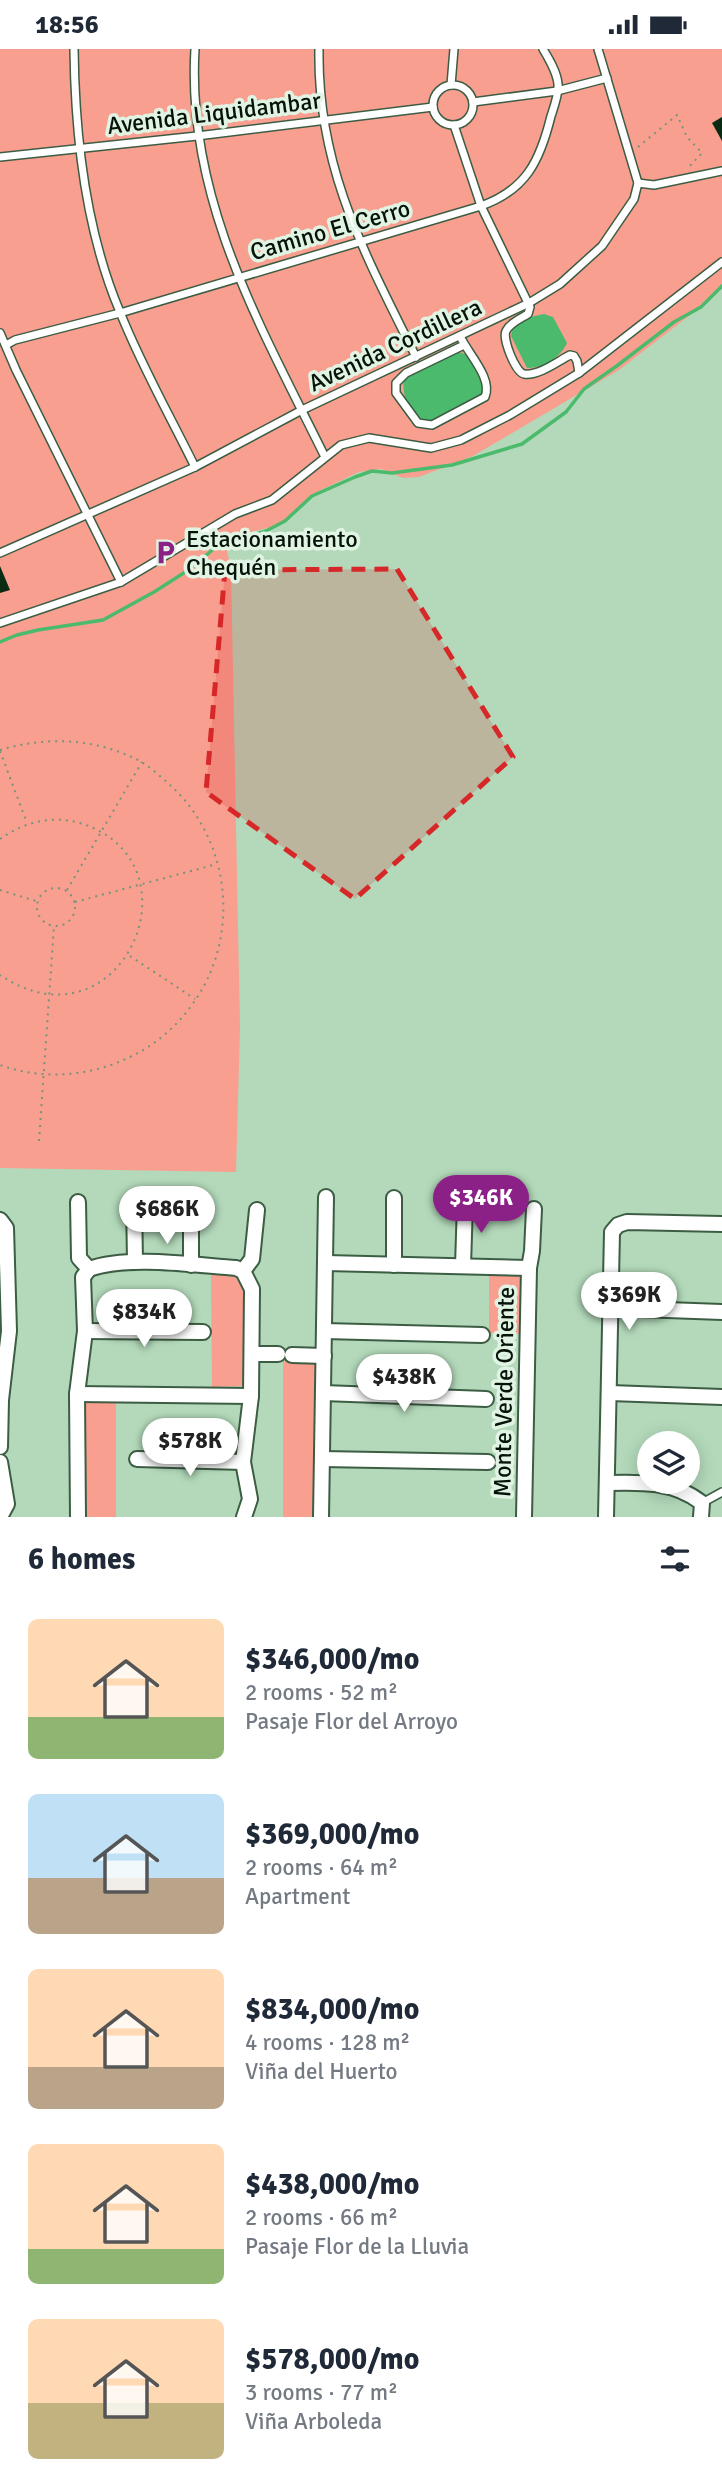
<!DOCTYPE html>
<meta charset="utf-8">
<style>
:root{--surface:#fff;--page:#f2f2f3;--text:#1f2937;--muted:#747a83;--accent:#8b2186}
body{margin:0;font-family:Signika,sans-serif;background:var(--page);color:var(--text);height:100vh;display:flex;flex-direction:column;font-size:26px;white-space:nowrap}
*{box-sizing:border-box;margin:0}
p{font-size:23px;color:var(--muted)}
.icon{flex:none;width:38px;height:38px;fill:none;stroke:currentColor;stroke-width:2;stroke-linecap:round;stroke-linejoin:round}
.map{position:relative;height:1468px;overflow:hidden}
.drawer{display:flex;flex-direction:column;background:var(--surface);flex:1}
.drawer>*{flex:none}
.tools{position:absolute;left:637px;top:1382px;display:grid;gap:14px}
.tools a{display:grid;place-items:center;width:63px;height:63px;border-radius:50%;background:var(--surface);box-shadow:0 4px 18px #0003;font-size:35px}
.price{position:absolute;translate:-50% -60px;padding:0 16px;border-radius:24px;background:#fff;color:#222;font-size:23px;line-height:46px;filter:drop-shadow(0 2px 4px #0008)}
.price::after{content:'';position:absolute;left:50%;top:42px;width:21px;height:16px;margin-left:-10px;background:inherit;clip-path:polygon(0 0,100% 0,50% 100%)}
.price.current{background:var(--accent);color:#fff}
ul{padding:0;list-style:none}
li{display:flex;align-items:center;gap:21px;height:175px;padding:0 28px}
li span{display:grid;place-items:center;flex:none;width:196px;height:140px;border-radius:10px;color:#555}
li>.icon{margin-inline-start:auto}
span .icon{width:84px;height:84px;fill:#fffc;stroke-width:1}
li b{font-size:30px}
h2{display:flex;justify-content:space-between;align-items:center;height:84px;padding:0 28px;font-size:30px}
.status{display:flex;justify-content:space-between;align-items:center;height:49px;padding:0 35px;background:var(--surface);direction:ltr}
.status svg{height:19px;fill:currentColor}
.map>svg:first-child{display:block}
.green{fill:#f99f90}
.water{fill:#4bba6c}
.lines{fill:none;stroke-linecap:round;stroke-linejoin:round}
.stream{stroke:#4bba6c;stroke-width:3.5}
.building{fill:#092a13}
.lane-casing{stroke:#3c5d43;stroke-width:10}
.street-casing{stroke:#3c5d43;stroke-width:18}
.path{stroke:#76937b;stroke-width:2;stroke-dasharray:2 5;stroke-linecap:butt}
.lane{stroke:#fff;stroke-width:7}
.street{stroke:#fff;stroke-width:14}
.marked{fill:#d62828;fill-opacity:0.2;stroke:#d62828;stroke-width:5;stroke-dasharray:14 9;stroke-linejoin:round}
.labels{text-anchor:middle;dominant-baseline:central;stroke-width:7;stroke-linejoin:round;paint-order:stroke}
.street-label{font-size:24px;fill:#061308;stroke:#e1f4e4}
.poi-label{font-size:24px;fill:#061308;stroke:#e1f4e4;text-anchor:start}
</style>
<div class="status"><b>18:56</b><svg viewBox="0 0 49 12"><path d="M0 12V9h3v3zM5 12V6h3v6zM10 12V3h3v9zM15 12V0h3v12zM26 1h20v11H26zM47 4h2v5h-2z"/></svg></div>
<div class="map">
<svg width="722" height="1468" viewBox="0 0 722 1468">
<rect width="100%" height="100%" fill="#b3d9ba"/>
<g class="green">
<polygon points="0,0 722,0 722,235 703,256 619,321 473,407 419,428 403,429 381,420 359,423 319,442 280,476 243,485 228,492 226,496 231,521 240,979 236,1123 0,1119"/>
<polygon points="211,1224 232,1224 243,1238 244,1337 212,1338"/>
<polygon points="489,1226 524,1226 524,1285 489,1284"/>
<polygon points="283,1312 317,1313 316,1468 283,1468"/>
<polygon points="116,1350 116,1468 85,1468 84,1352"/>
</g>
<g class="water">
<path d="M544 265 553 268 567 294C560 309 543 319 527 319L511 287 513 278 530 268Z"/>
<path d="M458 303C477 306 486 331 481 347L424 375C409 364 401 346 404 329Z"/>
</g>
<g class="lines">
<polyline class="stream" points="0,593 17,586 38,581 103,571 154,543 190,520 217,497 266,482 285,472 312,447 355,428 372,422 392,424 452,416 522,395 566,363 584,340 618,316 674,273 701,258 722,237"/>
</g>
<g class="building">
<polygon points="722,68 722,92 712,74"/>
<polygon points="0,517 10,541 0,544"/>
</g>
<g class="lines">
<defs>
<g id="lane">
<path d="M74 0C75 87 86 183 120 263 141 316 170 367 195 418"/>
<path d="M195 0C186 150 261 278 325 408"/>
<path d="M319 0C317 119 365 205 416 308"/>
<polyline points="451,36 454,0"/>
<circle cx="453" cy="56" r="20"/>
<polyline points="473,53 557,42 607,29"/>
<path d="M454 76 481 157 530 258 528 265C520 270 510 274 506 282 502 290 516 324 524 325 539 327 558 312 570 306L574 307 577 312 579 324"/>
<polyline points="0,108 197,87 433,58"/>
<polyline points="638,134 654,136 722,122"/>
<polyline points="0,284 16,321 121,533"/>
<path d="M460 287C468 305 493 329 485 348L432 376 418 374 396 344V334L406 324 464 296"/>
<path d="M6 296 15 291 120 264 481 157C526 141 540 112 551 67 554 58 559 45 558 35 557 23 549 10 543 0"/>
<polyline points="0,504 195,418 302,361 529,254 560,235 602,197 634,150 638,134 598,0"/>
<polyline points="0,574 121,533 235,465 272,451 341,396 369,389 431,399 461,391 510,366 579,324 722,213"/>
<polyline points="702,1454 722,1443"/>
</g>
<g id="street">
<polyline points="394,1149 394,1216"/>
<polyline points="134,1150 135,1213"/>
<polyline points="78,1153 79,1209 89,1220"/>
<polyline points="0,1171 6,1179 9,1282 1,1351 0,1398"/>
<polyline points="326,1214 529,1219"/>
<polyline points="191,1216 191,1149"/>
<polyline points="463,1217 465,1154"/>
<path d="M89 1220C128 1206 194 1216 236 1219L243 1222"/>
<polyline points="243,1222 252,1240 251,1347 243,1413 250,1450 244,1468"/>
<polyline points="243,1222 252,1210 257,1161"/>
<polyline points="612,1259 722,1263"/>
<polyline points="85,1282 203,1283"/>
<polyline points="324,1282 482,1286"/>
<polyline points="252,1305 278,1305"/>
<polyline points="292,1306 324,1307"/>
<polyline points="323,1344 486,1350"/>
<polyline points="610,1344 722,1348"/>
<polyline points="77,1345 251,1347"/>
<polyline points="137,1410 243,1413"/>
<polyline points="322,1410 488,1413"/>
<polyline points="0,1413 7,1455 0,1468"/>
<path d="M608 1434C641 1433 674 1432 702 1454L701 1468"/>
<polyline points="78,1468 77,1345 85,1282 83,1228 89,1220"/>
<polyline points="321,1468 326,1148"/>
<polyline points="524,1468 529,1219 532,1202 534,1160"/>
<polyline points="606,1468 612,1183 618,1176 627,1173 722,1175"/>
</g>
</defs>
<use href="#lane" class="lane-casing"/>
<use href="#street" class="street-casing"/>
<g class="path">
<polyline points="638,98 677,66 687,88 702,104 688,119"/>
<path d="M0 701C47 687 95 689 140 712 150 718 160 727 169 735 225 785 239 869 205 935 188 967 162 993 130 1008 89 1028 42 1031 0 1016"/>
<polyline points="0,702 27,774"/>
<path d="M0 790C24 773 52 766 80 774 206 813 121 1007 0 926"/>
<circle cx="56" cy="858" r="19"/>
<polyline points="0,841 36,852"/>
<polyline points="67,841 142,713"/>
<polyline points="75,853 217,815"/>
<polyline points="130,907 195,950"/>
<polyline points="39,1092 54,877"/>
</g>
<use href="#lane" class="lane"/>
<use href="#street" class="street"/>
</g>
<path class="marked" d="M397 520 513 708 355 850 206 743 225 521Z"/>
<defs>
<symbol id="parking-bare" viewBox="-9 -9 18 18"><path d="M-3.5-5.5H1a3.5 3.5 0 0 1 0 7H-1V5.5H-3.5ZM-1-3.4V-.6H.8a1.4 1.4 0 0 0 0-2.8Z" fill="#8b2186" stroke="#e1f4e4" stroke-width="2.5" paint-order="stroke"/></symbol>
</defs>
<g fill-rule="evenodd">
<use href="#parking-bare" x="148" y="486" width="35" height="35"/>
</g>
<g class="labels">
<g class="street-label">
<text transform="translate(214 64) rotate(-7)">Avenida Liquidambar</text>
<text transform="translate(330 181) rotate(-16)">Camino El Cerro</text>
<text transform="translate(395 296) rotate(-25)">Avenida Cordillera</text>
<text transform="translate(504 1343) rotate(-89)">Monte Verde Oriente</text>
</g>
<g class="poi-label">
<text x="186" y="490">Estacionamiento<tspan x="186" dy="28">Chequén</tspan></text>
</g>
</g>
</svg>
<div class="tools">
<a><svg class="icon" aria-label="layers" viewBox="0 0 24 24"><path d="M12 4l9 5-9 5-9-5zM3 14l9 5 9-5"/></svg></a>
</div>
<b class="price current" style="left:481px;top:1186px">$346K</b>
<b class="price" style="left:167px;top:1197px">$686K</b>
<b class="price" style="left:629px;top:1283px">$369K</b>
<b class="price" style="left:144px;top:1300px">$834K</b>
<b class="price" style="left:404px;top:1365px">$438K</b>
<b class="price" style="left:190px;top:1429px">$578K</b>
</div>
<section class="drawer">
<h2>6 homes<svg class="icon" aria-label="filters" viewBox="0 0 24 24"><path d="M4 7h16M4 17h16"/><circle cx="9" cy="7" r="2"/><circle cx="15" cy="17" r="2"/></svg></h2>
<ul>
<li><span style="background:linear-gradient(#ffd9b3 70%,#8fb573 0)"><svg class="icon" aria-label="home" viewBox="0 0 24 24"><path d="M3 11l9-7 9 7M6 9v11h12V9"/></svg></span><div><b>$346,000/mo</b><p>2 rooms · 52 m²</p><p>Pasaje Flor del Arroyo</p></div></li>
<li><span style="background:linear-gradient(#bfe0f5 60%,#b9a48a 0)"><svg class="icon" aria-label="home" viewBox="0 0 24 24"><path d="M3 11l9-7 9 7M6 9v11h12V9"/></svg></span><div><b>$369,000/mo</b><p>2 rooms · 64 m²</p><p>Apartment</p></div></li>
<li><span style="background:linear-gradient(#ffd9b3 70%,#b9a48a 0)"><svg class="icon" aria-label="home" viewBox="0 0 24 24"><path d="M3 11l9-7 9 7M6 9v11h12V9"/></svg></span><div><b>$834,000/mo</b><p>4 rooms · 128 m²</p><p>Viña del Huerto</p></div></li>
<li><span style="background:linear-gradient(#ffd9b3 75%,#8fb573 0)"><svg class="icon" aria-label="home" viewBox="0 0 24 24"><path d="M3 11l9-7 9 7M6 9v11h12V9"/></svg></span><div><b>$438,000/mo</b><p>2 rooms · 66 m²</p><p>Pasaje Flor de la Lluvia</p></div></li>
<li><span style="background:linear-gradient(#ffd9b3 60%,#c2b280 0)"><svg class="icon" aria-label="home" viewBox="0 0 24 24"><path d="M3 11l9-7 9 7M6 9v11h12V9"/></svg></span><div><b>$578,000/mo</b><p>3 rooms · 77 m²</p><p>Viña Arboleda</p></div></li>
</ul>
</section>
